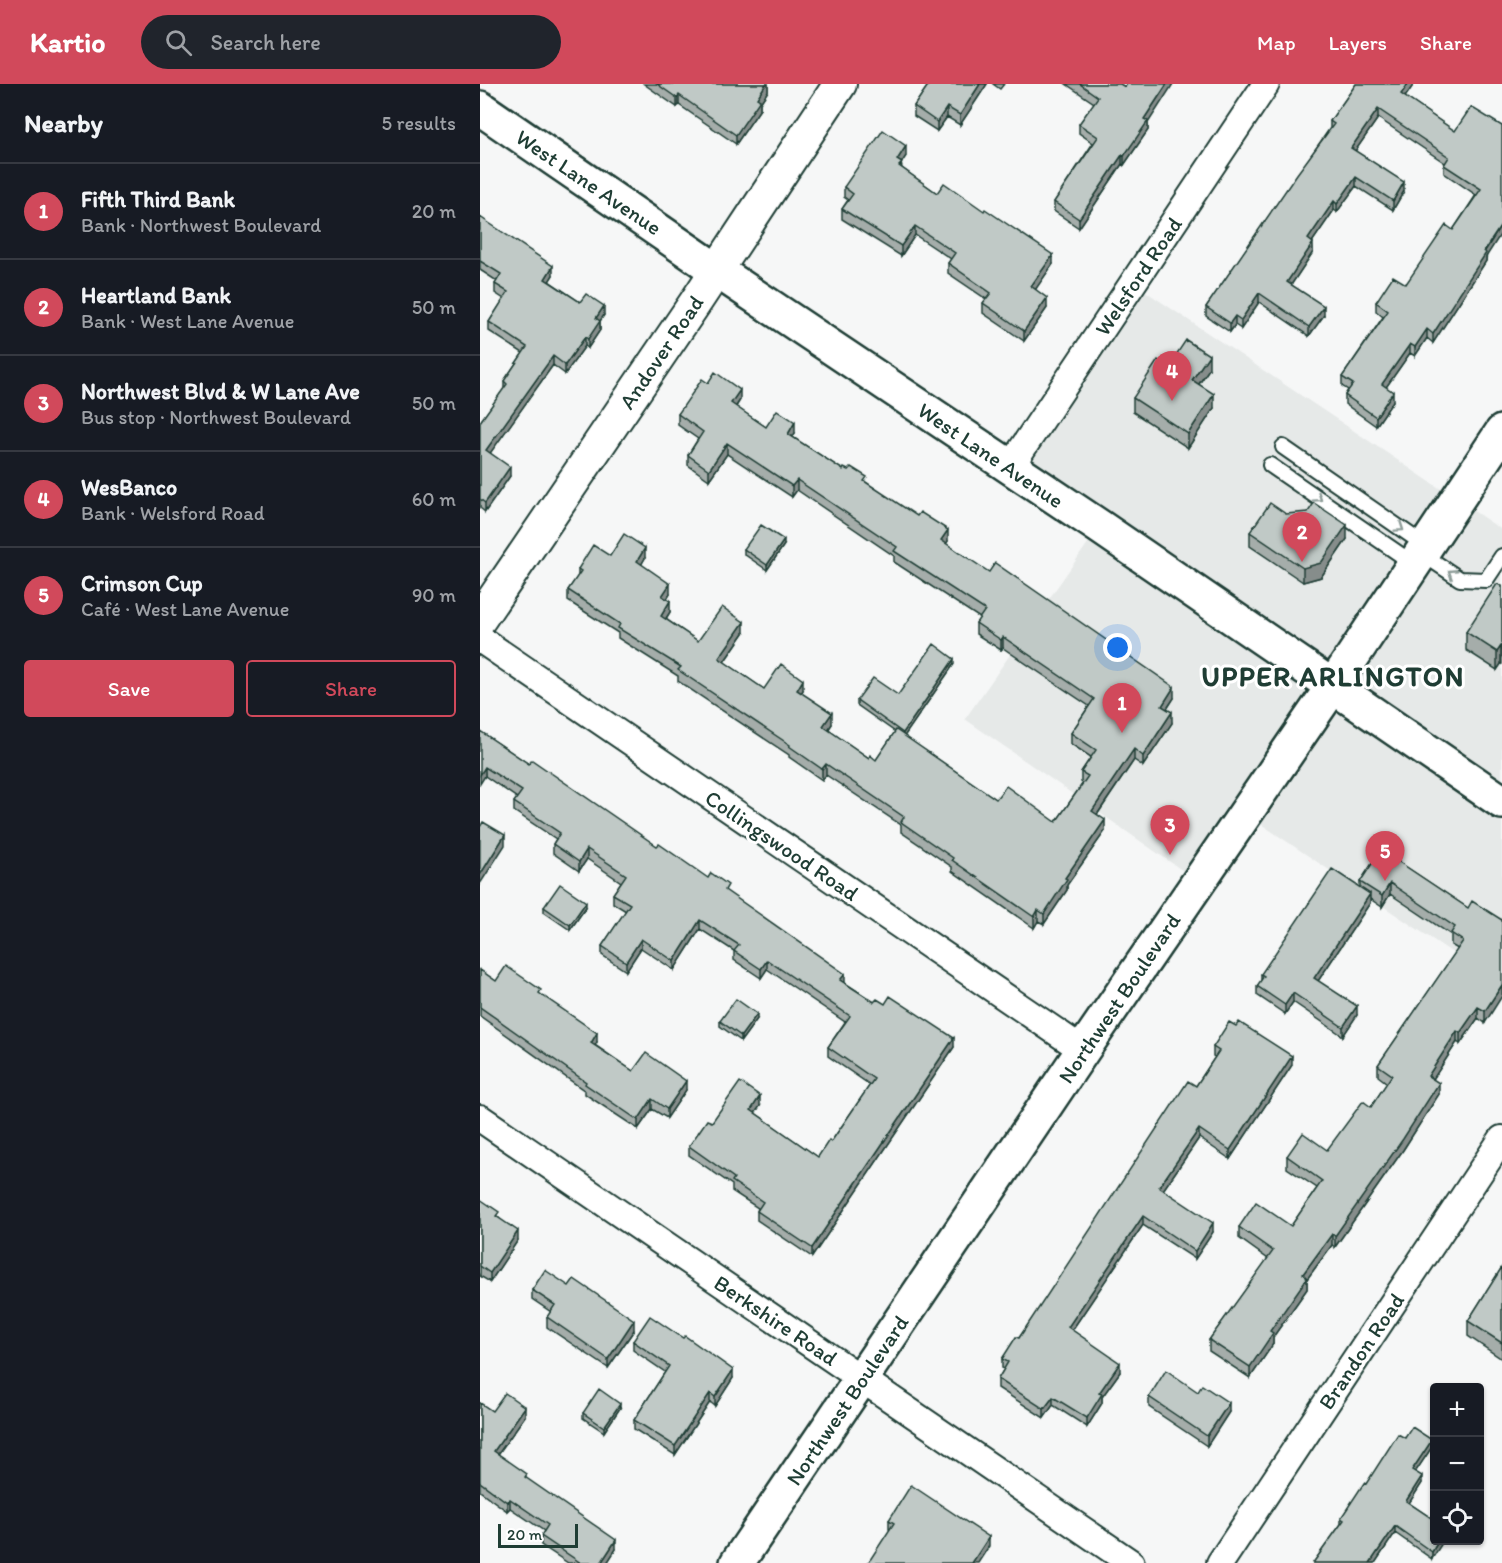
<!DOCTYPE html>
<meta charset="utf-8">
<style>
:root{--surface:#171b24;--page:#20242c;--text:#f1f3f6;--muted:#9ea1a6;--line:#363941;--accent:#d1495b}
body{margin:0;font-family:Itim,sans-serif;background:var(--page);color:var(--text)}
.controls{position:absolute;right:18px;bottom:18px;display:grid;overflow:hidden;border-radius:6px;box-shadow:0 2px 4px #0004}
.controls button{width:54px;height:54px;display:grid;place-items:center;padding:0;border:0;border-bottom:2px solid var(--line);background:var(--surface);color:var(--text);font:30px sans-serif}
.scale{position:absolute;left:18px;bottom:15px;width:80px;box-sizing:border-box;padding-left:6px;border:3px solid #1f3d34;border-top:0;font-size:16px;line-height:21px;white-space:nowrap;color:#1f3d34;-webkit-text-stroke:4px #fff;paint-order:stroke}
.you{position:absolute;left:638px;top:564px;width:21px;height:21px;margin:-15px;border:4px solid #fff;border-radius:50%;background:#1a73e8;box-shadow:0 0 0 9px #1a73e833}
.badge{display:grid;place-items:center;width:39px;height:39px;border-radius:50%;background:var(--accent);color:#fff;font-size:20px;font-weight:700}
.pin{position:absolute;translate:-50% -50px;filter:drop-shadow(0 2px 3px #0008)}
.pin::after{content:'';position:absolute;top:32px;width:21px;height:18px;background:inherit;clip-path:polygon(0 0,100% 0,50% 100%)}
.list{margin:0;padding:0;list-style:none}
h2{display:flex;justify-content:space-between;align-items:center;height:78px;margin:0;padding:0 24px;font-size:26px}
h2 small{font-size:20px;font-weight:400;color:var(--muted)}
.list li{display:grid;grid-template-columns:39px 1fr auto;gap:18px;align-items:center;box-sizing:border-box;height:96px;padding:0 24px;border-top:2px solid var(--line)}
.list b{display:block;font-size:22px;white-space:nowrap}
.list p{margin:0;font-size:20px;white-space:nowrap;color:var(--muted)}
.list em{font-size:20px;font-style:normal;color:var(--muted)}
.actions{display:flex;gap:12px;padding:18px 24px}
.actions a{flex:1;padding:14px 0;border:2px solid var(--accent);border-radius:6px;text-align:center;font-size:21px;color:var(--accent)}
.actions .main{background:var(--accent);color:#fff}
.icon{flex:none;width:33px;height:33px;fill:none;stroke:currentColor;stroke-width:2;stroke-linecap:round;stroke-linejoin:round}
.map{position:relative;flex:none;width:1022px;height:1479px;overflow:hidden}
header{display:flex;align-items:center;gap:36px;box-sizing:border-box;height:84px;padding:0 30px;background:var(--accent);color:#fff}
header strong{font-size:28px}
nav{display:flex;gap:33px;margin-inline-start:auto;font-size:21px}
.search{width:420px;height:54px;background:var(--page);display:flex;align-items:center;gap:15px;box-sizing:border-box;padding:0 21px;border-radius:33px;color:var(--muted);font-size:22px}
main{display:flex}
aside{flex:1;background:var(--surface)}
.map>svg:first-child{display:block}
.built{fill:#e6e9e8}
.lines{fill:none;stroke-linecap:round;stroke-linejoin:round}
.service-casing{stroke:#1f3d34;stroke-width:18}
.minor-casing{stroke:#1f3d34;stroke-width:30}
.tertiary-casing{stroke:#1f3d34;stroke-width:36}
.secondary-casing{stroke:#1f3d34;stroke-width:38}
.primary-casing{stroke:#1f3d34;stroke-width:38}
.service{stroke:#fff;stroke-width:14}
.minor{stroke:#fff;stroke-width:26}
.tertiary{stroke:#fff;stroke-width:32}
.secondary{stroke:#fff;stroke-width:33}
.primary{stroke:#fff;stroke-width:33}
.wall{fill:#a5adaa;stroke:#1f3d34;stroke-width:1.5}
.shaded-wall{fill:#868d8b;stroke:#1f3d34;stroke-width:1.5}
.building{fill:#c0c9c6;stroke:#1f3d34;stroke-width:1.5}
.oneway{stroke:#8f9e9a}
.labels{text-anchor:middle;stroke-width:6;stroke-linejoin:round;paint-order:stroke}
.street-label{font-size:22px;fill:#1f3d34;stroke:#fff}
.district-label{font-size:28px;font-weight:bold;letter-spacing:1.5px;fill:#1f3d34;stroke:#fff}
</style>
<header>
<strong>Kartio</strong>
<div class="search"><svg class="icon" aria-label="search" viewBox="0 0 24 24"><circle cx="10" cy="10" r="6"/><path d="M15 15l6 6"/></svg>Search here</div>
<nav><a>Map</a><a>Layers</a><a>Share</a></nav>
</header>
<main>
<aside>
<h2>Nearby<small>5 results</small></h2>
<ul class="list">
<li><span class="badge">1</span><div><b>Fifth Third Bank</b><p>Bank · Northwest Boulevard</p></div><em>20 m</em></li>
<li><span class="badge">2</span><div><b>Heartland Bank</b><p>Bank · West Lane Avenue</p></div><em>50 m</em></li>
<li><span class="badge">3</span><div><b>Northwest Blvd &amp; W Lane Ave</b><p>Bus stop · Northwest Boulevard</p></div><em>50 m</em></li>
<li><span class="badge">4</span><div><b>WesBanco</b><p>Bank · Welsford Road</p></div><em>60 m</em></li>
<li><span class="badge">5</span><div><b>Crimson Cup</b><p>Café · West Lane Avenue</p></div><em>90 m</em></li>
</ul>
<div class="actions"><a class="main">Save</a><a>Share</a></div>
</aside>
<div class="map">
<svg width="1022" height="1479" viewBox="0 0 1022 1479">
<rect width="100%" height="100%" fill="#f6f7f7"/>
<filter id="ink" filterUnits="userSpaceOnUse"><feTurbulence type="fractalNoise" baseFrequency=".0167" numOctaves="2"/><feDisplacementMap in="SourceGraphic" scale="12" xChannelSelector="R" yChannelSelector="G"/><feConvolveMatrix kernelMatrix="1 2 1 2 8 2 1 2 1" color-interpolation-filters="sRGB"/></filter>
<g filter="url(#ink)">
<path class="built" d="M653 199 1022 446V902L766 730 719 798 485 635 622 439 534 379Z"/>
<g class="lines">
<g class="service-casing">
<path id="service" d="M803 363 946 462
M790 381 934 480
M941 469 980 495 1006 496 1022 472"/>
</g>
<g class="minor-casing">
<path id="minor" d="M530 383 786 0
M0 555 603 966
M0 1034 651 1479
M740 1479 1022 1055"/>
</g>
<g class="tertiary-casing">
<path id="tertiary" d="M0 535 217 216 360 0"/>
</g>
<g class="secondary-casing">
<path id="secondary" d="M257 1479 603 966 853 602"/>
</g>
<g class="primary-casing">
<path id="primary" d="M0 24 236 186 620 443 1022 718
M853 602 1022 348"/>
</g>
<use href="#service" class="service"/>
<use href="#minor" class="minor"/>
<use href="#tertiary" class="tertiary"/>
<use href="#secondary" class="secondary"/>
<use href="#primary" class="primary"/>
</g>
<path class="wall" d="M164 0H288V7L280 19V25L256 60 199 21 197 23Z
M449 0H507L480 41 467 33 457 47 434 32V22Z
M513 0H524L520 5Z
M586 0H640L645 3 668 39V46L644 81 642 80 599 144 574 127V118L613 59 599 49V40L614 19Z
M876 0H934L925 13 975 47 1022 42 1006 177 953 259 947 254 935 272 930 269 906 303 913 317 896 342 865 320V311L868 306 862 302V293L903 233 896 227V218L926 200 973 146 996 111 964 89V81L965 79 898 34 875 67 924 107 913 126 876 102 857 128 854 126 832 158 833 168 811 201 844 231 829 252 779 218 761 245 755 241 750 248 726 232V223L850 44V37Z
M426 72 421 79 422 84 457 109 573 180 555 205 567 224 544 257 503 229V219L506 215 468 189V179L471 175 435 151 421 172 362 135V125L368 116 364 113V103Z
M0 133 73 191 69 197 100 218 124 231 120 237V246L108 264 105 262 85 290 73 281 10 369 30 392 5 428 0 424V338L24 305V297L43 269 9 247V238L24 215 15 209V200L17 197 0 186Z
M688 283 729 285 719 300 734 324 708 364 653 328V314Z
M228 299 260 316 256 323 286 343 315 349 312 353 363 386 387 399 468 457 466 460 694 614 687 625 692 639 663 682 654 676 617 731 625 747 587 801V806L564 840 558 837 554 844 472 787V783L421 748V741L346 691 342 696 309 673V671L198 597V592L138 554V549L88 517V506L98 492V485L130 472 165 474 161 481 190 510 187 515 190 528 186 535 218 557 264 549 244 578 284 605 323 606 321 609 352 640 348 646 389 674 396 676 415 648 377 621V616L418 611 474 580 424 652 516 715 576 738 603 699 601 698V688L611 673 591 660V649L609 622 523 564 521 566 496 550V539L500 534 414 478V472L317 406 312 413 247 370 229 396 208 381V371L218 355 198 341V330Z
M806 430 867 455 841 493 823 498 770 462V448Z
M304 461 287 486 264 470V465Z
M1022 502V580H1021L1017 586 986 566V548Z
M0 647 49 680 248 809 365 899 394 918 474 963 332 1173 277 1136V1127L278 1124 252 1107V1101L209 1071V1062L232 1038 280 1022 275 1029 338 1073 351 1058 390 1001 348 972V963L365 938 287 885 281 894 254 876V867L220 845 194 886 161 864 146 887 122 871V862L146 827 133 819V810L141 798 107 775 99 787 73 769V760L76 755 34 727V718L37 714 5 692Z
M901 766 988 824 1022 836 1005 939 998 934 980 960 977 958 953 995 959 1010 923 1066 855 1163 852 1161 827 1195V1205L793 1253V1260L770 1294 729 1267V1256L788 1175 759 1154V1143L811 1142 837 1104 807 1084V1072L847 1066 891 1023 907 999 898 992V981L978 865 971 861V851L910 810 902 823 890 815V819L838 897 877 931 863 952 813 918 805 930 777 911V902L781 897V890L880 804V798Z
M64 823H106L90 846 64 828Z
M0 886 16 897 61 911 117 958 115 961 153 987 206 1006 187 1034 172 1025 158 1045 105 1010V1007L0 932Z
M277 935 261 957 240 942V937Z
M733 963 812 981 750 1075 719 1054 683 1106 733 1148 715 1175 663 1141 592 1246 640 1288 622 1313V1319L607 1343 573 1321 564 1334 518 1304V1295L524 1285 522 1284V1275L539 1254 716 1002 735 973 733 972Z
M0 1115 19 1134 38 1156 10 1198 0 1192Z
M1022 1183V1275L988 1252V1237Z
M52 1206 154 1246 128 1284 67 1243V1233L71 1228 52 1215Z
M153 1257 253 1294 235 1322 230 1318 195 1371 154 1345V1336L185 1288 153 1266Z
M669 1313 749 1328 727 1362 669 1323Z
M0 1319 12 1327 45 1332 18 1370 47 1395 136 1465 127 1479H88L61 1461V1452L64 1447 30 1424 27 1427 0 1407Z
M140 1324 124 1348 103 1334V1329Z
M925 1354 952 1363 935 1388 942 1399 929 1419 954 1436 952 1475 915 1449 895 1479H833L861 1440V1434L886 1400Z
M409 1436 509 1462 410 1445H409Z"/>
<path class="shaded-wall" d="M286 0H288V7L280 19V25L256 60V51L277 14Z
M500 0H507L480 41V31Z
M687 0H693L668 39V46L644 81V72L664 35Z
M928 0H934L921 19V10Z
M199 11V21L197 23V14Z
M467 23V33L457 47V38Z
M898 25V34L871 73V64Z
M426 62V72L417 86V76Z
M642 71V80L599 144V135Z
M876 93V102L857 128V120Z
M924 98V107L913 126V117Z
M854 117V126L828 164V155Z
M1022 140V148L1006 173V177L953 259V250Z
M435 142V151L421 172V162Z
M833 159V168L807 207V198Z
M573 171V180L551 212V202Z
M73 182V191L65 204V195Z
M779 209V218L761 245V236Z
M567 214V224L544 257V247Z
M124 222V231L120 237V246L108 264V255L116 234Z
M844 222V231L829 252V243Z
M755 232V241L750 248V239Z
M947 245V254L935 272V263Z
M105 253V262L85 290V281Z
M930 260V269L902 309V300Z
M729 271V285L712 310V296Z
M73 272V281L6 375V366Z
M260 306V316L251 330V319Z
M913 308V317L896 342V333Z
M734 310V324L708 364V350Z
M315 338V349L308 360V350Z
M247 359V370L229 396V386Z
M30 383V392L5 428V419Z
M317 396V406L312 413V402Z
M867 441V455L841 493 823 498V484Z
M468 446V457L461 467V456Z
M304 456V461L287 486V481Z
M165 464V474L157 488V477Z
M190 500V510L182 523V512Z
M190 517V528L181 542V532Z
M264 538V549L239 585V574Z
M523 553V564L521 566V556Z
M1021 562V580L1017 586V568Z
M474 575V580L423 654V649Z
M323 596V606L317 616V606Z
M694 603V614L682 632V622Z
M692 628V639L663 682V672Z
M352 629V640L343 653V642Z
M654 665V676L612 738V727Z
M346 680V691L342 696V685Z
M5 683V692L0 700V691Z
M625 736V747L587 801V806L564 840V830L585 794Z
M25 751V761L0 800V791Z
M107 765V775L99 787V778Z
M910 799V810L902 823V812Z
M890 810V819L834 903V894Z
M106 818V823L90 846V841Z
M558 826V837L554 844V833Z
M220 836V845L194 886V877Z
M161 855V864L146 887V878Z
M287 876V885L281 894V885Z
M365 890V899L360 896Z
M1022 901V912L1005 939V927Z
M813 909V918L805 930V921Z
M877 922V931L863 952V943Z
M998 923V934L980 960V949Z
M277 930V935L261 957V952Z
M977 947V958L948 1003V992Z
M117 949V958L111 968V959Z
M474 954V963L332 1173V1164Z
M812 972V981L750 1075V1066Z
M206 997V1006L187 1034V1025Z
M959 999V1010L923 1066 855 1163V1152Z
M280 1012V1022L271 1035V1026Z
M172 1015V1025L158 1045V1036Z
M719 1045V1054L679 1112V1103Z
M663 1132V1141L588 1252V1243Z
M733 1139V1148L715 1175V1167Z
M38 1147V1156L10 1198V1189Z
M852 1150V1161L827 1195V1205L793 1253V1260L770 1294V1283L790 1247 823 1190Z
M154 1236V1246L128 1284V1275Z
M640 1279V1288L622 1313V1319L607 1343V1334L619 1309Z
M253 1286V1294L235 1322V1313Z
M230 1309V1318L195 1371V1362Z
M573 1313V1321L564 1334V1325Z
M749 1319V1328L727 1362V1352Z
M140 1320V1324L124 1348V1343Z
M45 1323V1332L14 1376V1367Z
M952 1356V1363L932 1393V1386Z
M942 1392V1399L926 1424V1417Z
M30 1415V1424L27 1427V1418Z
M915 1442V1449L895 1479H890Z
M509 1453V1462L498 1479H492Z
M136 1456V1465L127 1479H121Z
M959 1456H964L952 1475V1468Z"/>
<path class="building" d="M177 0H286L277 14 280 16 256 51 199 11 197 14Z
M449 0H500L480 31 467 23 457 38 434 22Z
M600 0H640L645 3 647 0H687L664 35 668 37 644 72 642 71 599 135 574 118 618 53 599 40 618 13Z
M876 0H928L921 10 975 47 991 23 1022 42V140L1004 167 1006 169 953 250 947 245 935 263 930 260 902 300 913 308 896 333 865 311 873 300 862 293 908 227 896 218 913 192 926 200 966 141 973 146 1001 105 964 81 969 73 898 25 871 64 924 98 913 117 876 93 857 120 854 117 828 155 833 159 807 198 844 222 829 243 779 209 761 236 755 232 750 239 726 223 817 90 854 40 850 37Z
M403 46 426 62 417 76 422 79 419 82 457 109 464 99 504 127 505 125 573 171 551 202 567 214 544 247 503 219 511 209 468 179 475 169 435 142 421 162 362 125 373 110 364 103Z
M0 133 73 182 65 195 100 218 106 210 124 222 116 234 120 237 108 255 105 253 85 281 73 272 6 366 30 383 5 419 0 415V338L27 300 24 297 47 263 9 238 28 208 15 200 21 190 0 177Z
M706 256 729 271 712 296 734 310 708 350 653 314 678 276 688 283Z
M235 288 260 306 251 319 286 343 297 326 315 338 308 350 363 386 364 384 368 386 371 383 387 393 384 397 437 432 440 428 468 446 461 456 509 488 515 479 694 603 682 622 692 628 663 672 654 665 612 727 625 736 585 794 587 795 564 830 558 826 554 833 472 776 473 774 421 738 424 733 346 680 342 685 309 662 310 661 198 586 201 583 138 544 140 540 88 506 101 487 98 485 113 461 130 472 144 450 165 464 157 477 190 500 182 512 190 517 181 532 218 557 242 523 264 538 239 574 284 605 301 580 323 596 317 606 352 629 343 642 389 674 390 671 396 676 416 646 516 715 526 702 576 738 608 692 601 688 616 666 591 649 614 615 523 553 521 556 496 539 505 526 414 467 417 463 317 396 312 402 247 359 229 386 208 371 223 348 198 330 222 295 228 299Z
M790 419 806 430 828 428 834 419 867 441 841 479 823 484 770 448Z
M281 441 304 456 287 481 264 465Z
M1017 500 1022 502V562H1021L1017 568 986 548Z
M454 560 474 575 423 649 377 616 393 594 418 611Z
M0 647 49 680 52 676 177 762 179 760 228 794 231 789 248 801 245 806 365 890 360 896 394 918 397 915 405 920 410 912 474 954 332 1164 277 1127 283 1118 252 1097 254 1094 209 1062 227 1036 232 1038 260 998 280 1012 271 1026 338 1073 349 1056 351 1058 394 995 348 963 370 932 287 876 281 885 254 867 259 861 220 836 194 877 161 855 146 878 122 862 150 820 133 810 146 791 107 765 99 778 73 760 80 749 34 718 42 707 5 683 0 691Z
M3 738 25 751 0 791V743Z
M901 766 988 824 992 817 1022 836V901L1005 927 998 923 980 949 977 947 948 992 959 999 923 1055 855 1152 852 1150 823 1190 827 1194 790 1247 793 1249 770 1283 729 1256 793 1167 759 1143 776 1118 811 1142 842 1097 807 1072 823 1049 847 1066 883 1017 891 1023 912 991 898 981 983 857 971 849 975 843 910 799 902 812 880 798Z
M852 785 890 810 834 894 877 922 863 943 813 909 805 921 777 902 784 892 781 890Z
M80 800 106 818 90 841 64 823Z
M26 882 61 906 59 909 117 949 111 959 153 987 166 969 206 997 187 1025 172 1015 158 1036 105 1000 106 998 0 923V886L16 897Z
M256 915 277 930 261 952 240 937Z
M749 938 756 942 759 938 812 972 750 1066 719 1045 679 1103 733 1139 715 1167 663 1132 588 1243 640 1279 619 1309 622 1310 607 1334 573 1313 564 1325 518 1295 528 1278 522 1275 536 1253 539 1254 708 997 716 1002 739 967 733 963Z
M0 1115 19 1128 16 1132 38 1147 10 1189 0 1182Z
M1022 1183V1259L988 1237Z
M65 1186 89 1202 94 1195 154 1236 128 1275 67 1233 75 1221 52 1206Z
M170 1232 203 1254 205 1252 253 1286 235 1313 230 1309 195 1362 154 1336 189 1282 153 1257Z
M686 1286 718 1308 722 1301 749 1319 727 1352 669 1313Z
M119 1305 140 1320 124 1343 103 1329Z
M25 1309 45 1323 14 1367 47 1390 45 1393 136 1456 121 1479H101L61 1452 68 1441 30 1415 27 1418 0 1398V1319L12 1327Z
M932 1343 952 1356 932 1386 942 1392 926 1417 954 1436V1456H959L952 1468 915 1442 890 1479H833L864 1436 861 1434 884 1399 886 1400 918 1350 925 1354Z
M431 1401 509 1453 492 1479H388L414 1439 409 1436Z"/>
<defs><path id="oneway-chevron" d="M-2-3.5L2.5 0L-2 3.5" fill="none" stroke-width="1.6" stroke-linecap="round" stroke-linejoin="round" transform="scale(1.5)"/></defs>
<g class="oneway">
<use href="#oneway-chevron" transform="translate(838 414) rotate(35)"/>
<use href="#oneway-chevron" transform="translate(920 444) rotate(34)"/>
<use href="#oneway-chevron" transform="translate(972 489) rotate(-147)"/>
</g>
</g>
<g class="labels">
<g class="street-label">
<text transform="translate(109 98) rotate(34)" y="8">West Lane Avenue</text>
<text transform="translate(658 192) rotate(-56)" y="8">Welsford Road</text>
<text transform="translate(181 268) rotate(-56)" y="8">Andover Road</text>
<text transform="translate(511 371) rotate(34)" y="8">West Lane Avenue</text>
<text transform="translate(302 761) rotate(34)" y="8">Collingswood Road</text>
<text transform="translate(639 914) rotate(-56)" y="8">Northwest Boulevard</text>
<text transform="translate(296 1236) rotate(34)" y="8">Berkshire Road</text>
<text transform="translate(881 1267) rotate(-56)" y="8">Brandon Road</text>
<text transform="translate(367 1316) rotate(-56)" y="8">Northwest Boulevard</text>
</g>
<g class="district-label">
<text x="853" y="602">UPPER ARLINGTON</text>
</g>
</g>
</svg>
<div class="controls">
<button>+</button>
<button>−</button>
<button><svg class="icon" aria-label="locate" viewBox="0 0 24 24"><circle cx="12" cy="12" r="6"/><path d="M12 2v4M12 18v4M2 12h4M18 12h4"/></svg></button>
</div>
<div class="scale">20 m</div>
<div class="you"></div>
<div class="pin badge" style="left:642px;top:649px">1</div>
<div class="pin badge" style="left:822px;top:478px">2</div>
<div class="pin badge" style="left:690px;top:771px">3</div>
<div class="pin badge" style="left:692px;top:317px">4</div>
<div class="pin badge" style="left:905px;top:797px">5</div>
</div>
</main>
